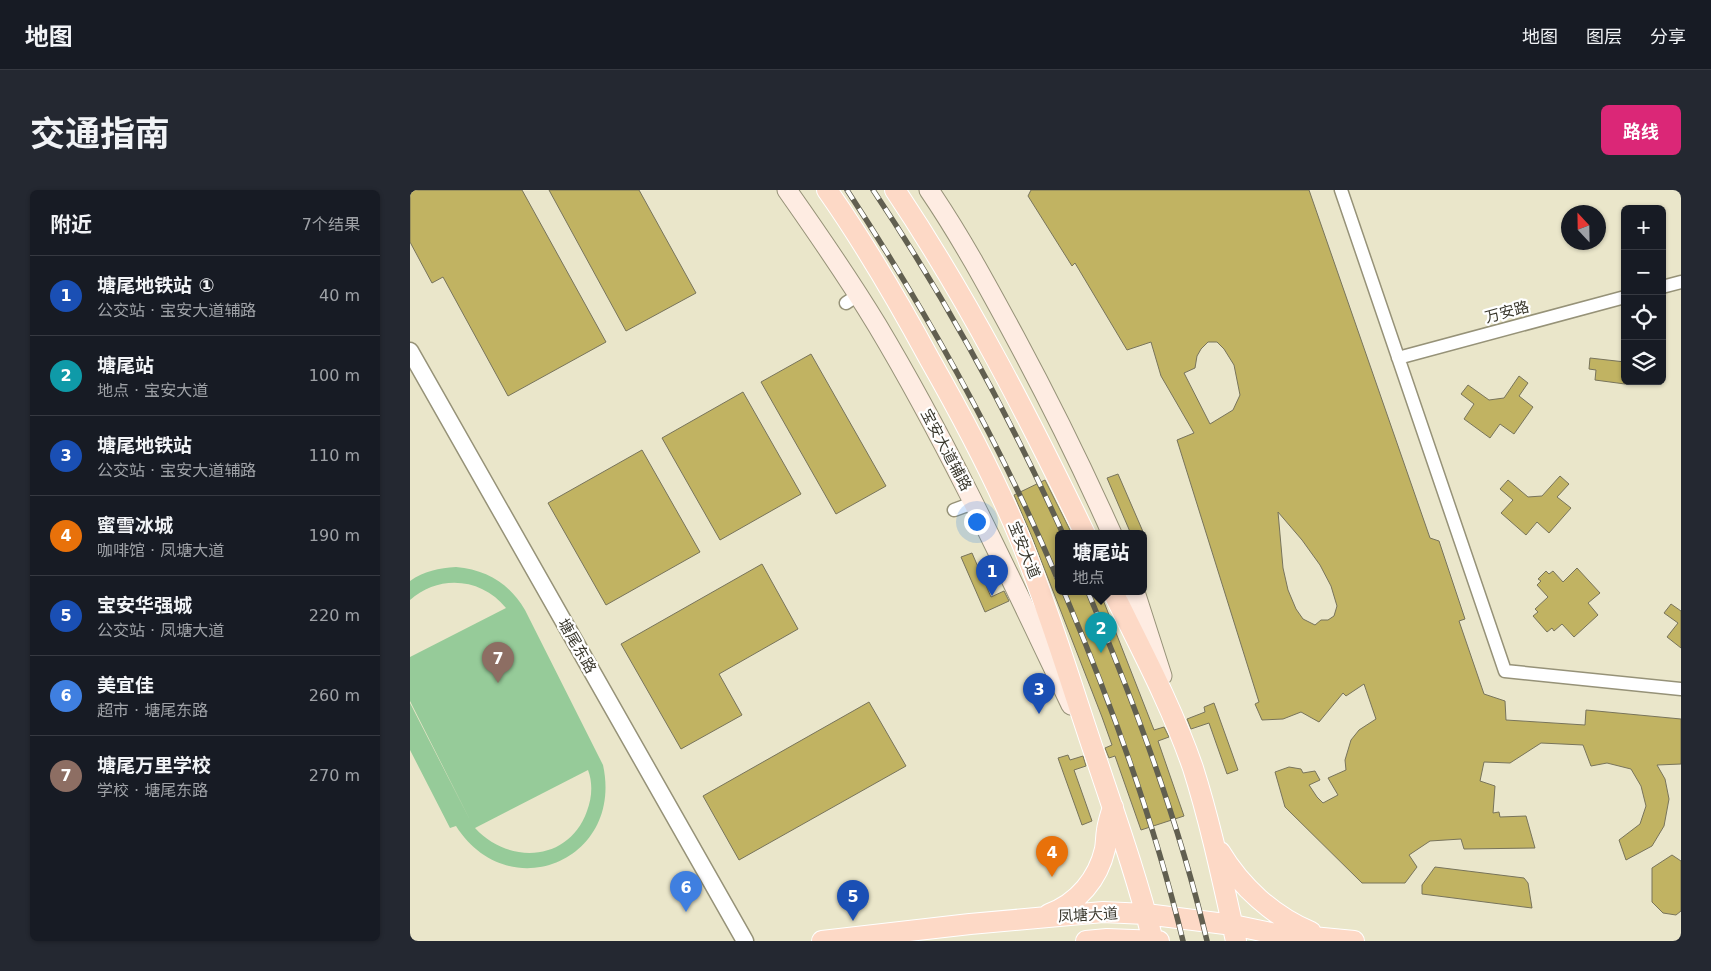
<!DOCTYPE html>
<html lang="zh">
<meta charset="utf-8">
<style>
:root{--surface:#171b24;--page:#242831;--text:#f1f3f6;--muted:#9ea1a6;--line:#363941;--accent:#db2777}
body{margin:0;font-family:"DejaVu Sans","Noto Sans SC",sans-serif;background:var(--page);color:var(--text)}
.controls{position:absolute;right:15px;top:15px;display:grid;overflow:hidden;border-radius:8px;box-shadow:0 1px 4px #0004}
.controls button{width:45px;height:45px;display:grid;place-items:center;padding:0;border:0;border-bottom:1px solid var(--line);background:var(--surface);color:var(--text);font:25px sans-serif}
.compass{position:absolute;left:1151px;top:15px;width:45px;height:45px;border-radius:50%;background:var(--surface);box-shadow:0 1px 4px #0004;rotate:338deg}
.you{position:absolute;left:566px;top:331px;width:18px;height:18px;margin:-12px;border:4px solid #fff;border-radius:50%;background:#1a73e8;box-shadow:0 0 0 8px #1a73e833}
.badge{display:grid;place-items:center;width:32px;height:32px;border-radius:50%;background:var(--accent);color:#fff;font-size:16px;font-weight:700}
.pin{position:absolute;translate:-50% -41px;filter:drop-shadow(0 1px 2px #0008)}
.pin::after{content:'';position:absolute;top:26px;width:18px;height:15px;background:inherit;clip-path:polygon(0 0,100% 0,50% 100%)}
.popup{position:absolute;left:645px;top:340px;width:92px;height:65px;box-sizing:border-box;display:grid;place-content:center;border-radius:8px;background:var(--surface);filter:drop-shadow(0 1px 4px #0005);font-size:16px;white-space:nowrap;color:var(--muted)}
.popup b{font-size:19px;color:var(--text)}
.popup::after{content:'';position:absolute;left:50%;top:100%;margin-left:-10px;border:10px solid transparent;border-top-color:var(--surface)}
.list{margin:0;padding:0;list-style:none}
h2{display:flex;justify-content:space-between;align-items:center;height:65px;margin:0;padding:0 20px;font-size:21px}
h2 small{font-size:16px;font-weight:400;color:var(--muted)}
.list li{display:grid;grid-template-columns:32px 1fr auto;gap:15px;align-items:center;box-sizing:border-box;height:80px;padding:0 20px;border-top:1px solid var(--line)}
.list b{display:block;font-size:19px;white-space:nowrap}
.list p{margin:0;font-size:16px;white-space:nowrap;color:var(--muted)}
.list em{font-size:16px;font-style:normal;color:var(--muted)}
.icon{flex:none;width:28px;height:28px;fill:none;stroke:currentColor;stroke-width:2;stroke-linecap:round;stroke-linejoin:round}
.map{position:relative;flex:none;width:1271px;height:751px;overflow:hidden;border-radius:8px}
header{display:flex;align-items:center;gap:30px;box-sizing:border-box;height:70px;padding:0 25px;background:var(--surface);border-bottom:1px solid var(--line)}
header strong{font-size:24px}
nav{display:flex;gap:28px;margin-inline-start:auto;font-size:18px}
.intro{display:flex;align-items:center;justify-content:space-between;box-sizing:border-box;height:120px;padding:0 30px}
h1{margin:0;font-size:35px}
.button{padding:12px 22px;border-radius:8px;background:var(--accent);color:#fff;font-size:18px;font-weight:700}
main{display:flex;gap:30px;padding:0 30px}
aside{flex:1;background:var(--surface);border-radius:8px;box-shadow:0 1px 4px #0004}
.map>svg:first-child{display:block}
.green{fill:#96cb99;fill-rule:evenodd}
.building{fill:#c1b362;stroke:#78745b;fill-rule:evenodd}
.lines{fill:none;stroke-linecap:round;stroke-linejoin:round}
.minor-casing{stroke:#969278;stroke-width:15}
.tertiary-casing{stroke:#969278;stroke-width:19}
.secondary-casing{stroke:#969278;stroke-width:21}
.primary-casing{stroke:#fff;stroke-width:22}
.minor{stroke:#fff;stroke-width:12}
.tertiary{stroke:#fff;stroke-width:16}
.secondary{stroke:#feece2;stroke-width:19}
.primary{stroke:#fdd9c6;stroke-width:20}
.rail-casing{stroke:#615f50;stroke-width:5.5}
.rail{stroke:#fff;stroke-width:4;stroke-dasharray:11;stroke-linecap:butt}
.labels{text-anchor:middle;stroke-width:4.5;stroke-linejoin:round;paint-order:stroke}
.street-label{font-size:15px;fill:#3a382d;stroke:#fff}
</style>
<header>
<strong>地图</strong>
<nav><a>地图</a><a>图层</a><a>分享</a></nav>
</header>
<div class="intro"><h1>交通指南</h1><a class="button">路线</a></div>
<main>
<aside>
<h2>附近<small>7个结果</small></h2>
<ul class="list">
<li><span class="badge" style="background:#1a4fb4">1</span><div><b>塘尾地铁站 ①</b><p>公交站 · 宝安大道辅路</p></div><em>40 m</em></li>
<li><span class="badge" style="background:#0f9aa8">2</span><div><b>塘尾站</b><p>地点 · 宝安大道</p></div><em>100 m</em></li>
<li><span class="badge" style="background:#1a4fb4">3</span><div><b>塘尾地铁站</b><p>公交站 · 宝安大道辅路</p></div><em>110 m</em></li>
<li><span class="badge" style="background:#e8710a">4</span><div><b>蜜雪冰城</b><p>咖啡馆 · 凤塘大道</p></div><em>190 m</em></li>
<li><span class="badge" style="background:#1a4fb4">5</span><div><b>宝安华强城</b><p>公交站 · 凤塘大道</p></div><em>220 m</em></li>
<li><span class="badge" style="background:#3f7fe0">6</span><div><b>美宜佳</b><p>超市 · 塘尾东路</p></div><em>260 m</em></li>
<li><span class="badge" style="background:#8d6e63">7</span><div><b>塘尾万里学校</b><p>学校 · 塘尾东路</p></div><em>270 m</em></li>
</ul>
</aside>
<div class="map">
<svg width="1271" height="751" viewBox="0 0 1271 751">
<rect width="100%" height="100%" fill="#eae6ca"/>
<path class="green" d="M46 377C77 380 99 393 115 420L193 575C214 671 98 718 46 636L40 638 0 560V513L60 630 0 511V467L96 418C72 388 29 384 0 410V391C14 381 29 378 46 377ZM178 580C183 593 182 608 177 621 159 672 99 675 65 638Z"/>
<path class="building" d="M0 0H112L196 152 98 206 33 87 22 93 0 52Z
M139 0H229L286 103 216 141Z
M621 0H899L1020 348 1029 351 1055 429 1049 431 1074 504 1095 511 1096 530 1175 535 1176 520 1271 529V574L1247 575 1255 589 1259 609 1254 636 1242 656 1216 670 1209 650 1230 634 1236 616 1231 596 1221 579 1197 573 1181 576 1173 555 1131 553 1100 573 1074 572 1070 591 1085 596 1083 623 1089 622 1090 627 1116 626 1125 658 1054 659 1051 649 1020 651 999 665 1007 677 995 693H952L875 617 865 582 879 577 891 579 893 583 905 581 910 590 899 595 907 607 913 613 928 605 918 588 936 580 935 570 941 550 949 540 966 529 954 494 936 506 933 503 909 532 891 522 873 529 852 530 845 514 849 512 767 250 784 243 751 186 741 152 717 160 665 73 662 76 618 6ZM798 152H807L814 159 824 175 830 205 823 220 800 234 774 183 785 178 787 166 791 159ZM868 322 892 350 910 375 921 396 927 416 924 426 918 430H911L905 435 893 429 886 419 878 400 873 378Z
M401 164 476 296 426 324 351 192Z
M1180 168 1215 172V194L1185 190 1186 180 1179 179Z
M1109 186 1118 193 1109 206 1123 217 1104 244 1090 234 1080 248 1054 229 1064 214 1051 204 1058 195 1079 210 1094 208Z
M333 202 391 304 310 350 252 248Z
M232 260 290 362 196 415 138 313Z
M708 284 734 344H721L697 288Z
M1150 286 1159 294 1147 307 1161 318 1139 343 1127 332 1116 345 1091 323 1103 310 1090 299 1098 290 1118 307 1132 306Z
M635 290 662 344H648V402H690L744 540 754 537 759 547 748 551 774 626 731 640 705 566 699 568 695 558 702 555 692 527 622 347 604 305Z
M562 363 581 407 594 401 599 411 575 422 551 367Z
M352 374 388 439 309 484 332 525 271 559 211 454Z
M1167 378 1190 403 1178 413 1188 425 1164 447 1152 434 1144 441 1142 438 1137 442 1123 426 1128 422 1125 419 1138 407 1127 395 1131 391 1128 389 1136 381 1139 384 1143 381 1153 392Z
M1261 414 1271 421V458L1257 447 1268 433 1254 423Z
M459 512 496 576 329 670 293 606Z
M804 513 828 580 817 584 799 533 781 539 777 529 795 522 794 517Z
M658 565 660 570 673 566 676 576 664 580 682 631 672 635 648 568Z
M1262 665 1271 671V721L1266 725 1253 723 1242 712V678Z
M1025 677 1114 688 1118 693 1122 718 1012 704V695Z"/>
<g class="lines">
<g class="minor-casing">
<path id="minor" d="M931 0 1095 481 1271 499
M1252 97 1271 92
M436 113 448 105
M988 168 1215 107
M544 320 563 313"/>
</g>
<g class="tertiary-casing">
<path id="tertiary" d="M0 161 335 751"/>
</g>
<g class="secondary-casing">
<path id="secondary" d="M377 0C408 44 439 89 467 135 540 257 600 387 661 515
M519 0C551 47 578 97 605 147 640 212 672 277 702 344
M725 402 752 486"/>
</g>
<g class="primary-casing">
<path id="primary" d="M417 0C455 54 488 111 520 170 553 228 585 288 611 351 639 420 660 491 684 562 705 625 727 687 743 751
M485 0C558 109 618 226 675 344
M703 402C731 459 762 517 783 578 801 635 813 693 826 751
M810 662C831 697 863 726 901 742
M639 724C668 713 688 689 695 659 696 653 696 646 697 640 698 632 701 624 703 617
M412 751 560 734 693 722 736 724 823 735 861 743 944 751
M676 751 697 749 749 751"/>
</g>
<use href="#minor" class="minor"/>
<use href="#tertiary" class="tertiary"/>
<use href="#secondary" class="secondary"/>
<use href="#primary" class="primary"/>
<g class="rail-casing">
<path id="rail" d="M437 0C518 124 590 253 648 390
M463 0C536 109 599 225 653 344
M654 402C702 515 744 631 773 751
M678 402C725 515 769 632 797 751"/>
</g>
<use href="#rail" class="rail"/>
</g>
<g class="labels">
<g class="street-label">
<text transform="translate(1097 122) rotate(-15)" y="5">万安路</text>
<text transform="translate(536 260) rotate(62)" y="5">宝安大道辅路</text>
<text transform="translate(614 360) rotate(68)" y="5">宝安大道</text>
<text transform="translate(167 456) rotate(60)" y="5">塘尾东路</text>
<text transform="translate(678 725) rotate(-3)" y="5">凤塘大道</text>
</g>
</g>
</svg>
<div class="controls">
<button>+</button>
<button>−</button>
<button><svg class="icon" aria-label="locate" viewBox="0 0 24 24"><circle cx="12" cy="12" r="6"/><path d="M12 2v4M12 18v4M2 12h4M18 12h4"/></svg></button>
<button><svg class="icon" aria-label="layers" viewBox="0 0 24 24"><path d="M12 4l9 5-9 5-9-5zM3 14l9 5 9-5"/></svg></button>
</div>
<svg class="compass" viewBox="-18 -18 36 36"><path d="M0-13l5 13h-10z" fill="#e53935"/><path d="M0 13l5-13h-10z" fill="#9ea1a6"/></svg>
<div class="you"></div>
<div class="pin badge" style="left:582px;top:406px;background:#1a4fb4">1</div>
<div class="pin badge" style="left:691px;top:463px;background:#0f9aa8">2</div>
<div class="popup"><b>塘尾站</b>地点</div>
<div class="pin badge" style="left:629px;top:524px;background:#1a4fb4">3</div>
<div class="pin badge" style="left:642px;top:687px;background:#e8710a">4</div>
<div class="pin badge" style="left:443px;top:731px;background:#1a4fb4">5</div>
<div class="pin badge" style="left:276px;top:722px;background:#3f7fe0">6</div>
<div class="pin badge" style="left:88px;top:493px;background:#8d6e63">7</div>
</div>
</main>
